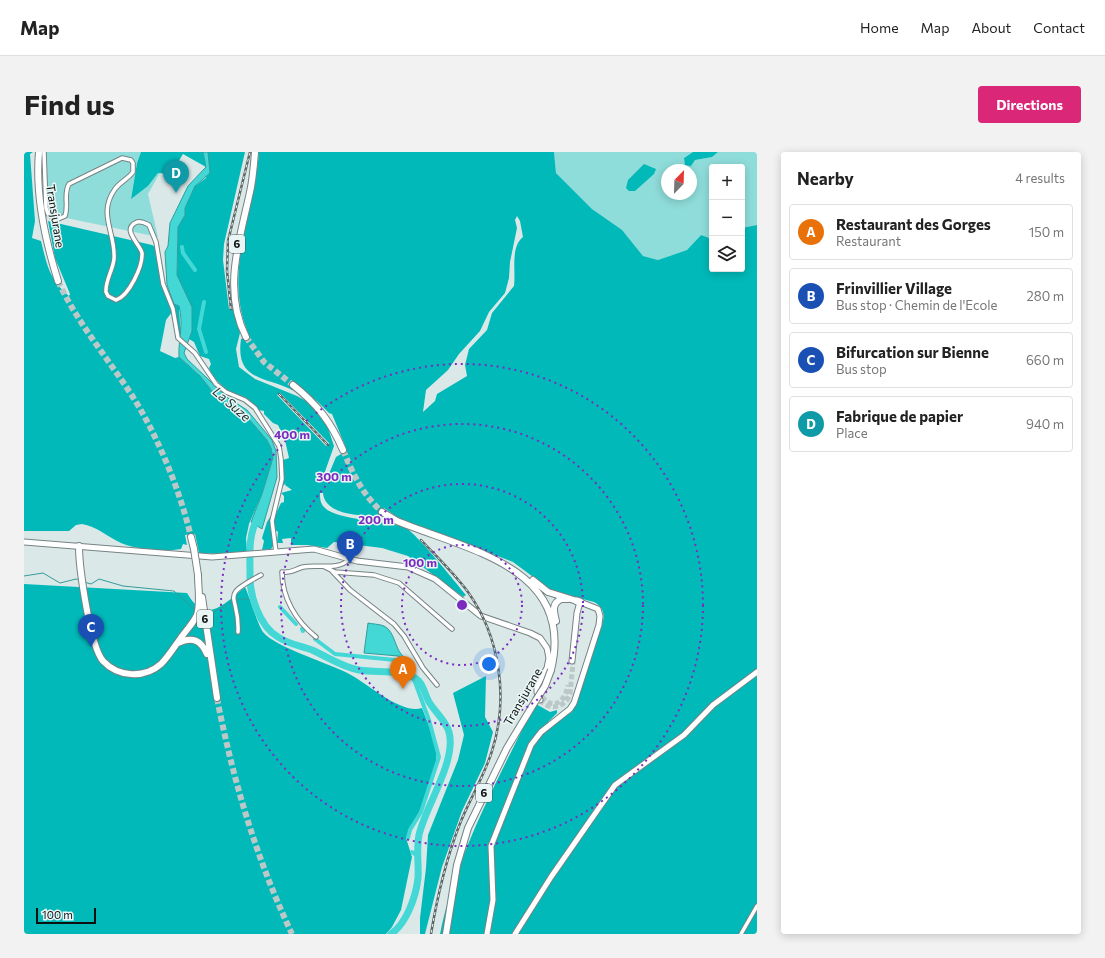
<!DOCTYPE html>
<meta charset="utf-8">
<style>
:root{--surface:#fff;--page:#f2f2f2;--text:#222;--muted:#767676;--line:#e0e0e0;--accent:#db2777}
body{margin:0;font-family:Commissioner,sans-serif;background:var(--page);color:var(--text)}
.controls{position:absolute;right:12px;top:12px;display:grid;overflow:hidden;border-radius:4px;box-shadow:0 2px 10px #0003}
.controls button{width:36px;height:36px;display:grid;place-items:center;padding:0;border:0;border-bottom:1px solid var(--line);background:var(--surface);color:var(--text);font:20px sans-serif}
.compass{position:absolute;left:637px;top:12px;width:36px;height:36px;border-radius:50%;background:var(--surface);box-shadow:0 2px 10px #0003;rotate:23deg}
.scale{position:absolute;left:12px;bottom:10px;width:60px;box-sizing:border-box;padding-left:4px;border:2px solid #0c1110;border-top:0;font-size:11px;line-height:14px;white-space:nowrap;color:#0c1110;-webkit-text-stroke:3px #e9f6f5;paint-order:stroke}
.you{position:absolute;left:465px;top:512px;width:14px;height:14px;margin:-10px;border:3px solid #fff;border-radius:50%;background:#1a73e8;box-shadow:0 0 0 6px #1a73e833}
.badge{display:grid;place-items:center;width:26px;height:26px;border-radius:50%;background:var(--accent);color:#fff;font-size:13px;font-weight:700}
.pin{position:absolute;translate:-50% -33px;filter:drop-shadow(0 1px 2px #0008)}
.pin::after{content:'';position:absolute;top:21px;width:14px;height:12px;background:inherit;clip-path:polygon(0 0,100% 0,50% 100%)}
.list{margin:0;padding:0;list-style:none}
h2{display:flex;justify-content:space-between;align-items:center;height:52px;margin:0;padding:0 16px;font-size:17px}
h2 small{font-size:13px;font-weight:400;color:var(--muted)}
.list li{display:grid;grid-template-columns:26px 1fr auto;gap:12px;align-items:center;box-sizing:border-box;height:56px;margin:0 8px 8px;padding:0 8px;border:1px solid var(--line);border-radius:4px}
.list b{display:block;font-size:15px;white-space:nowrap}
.list p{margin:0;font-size:13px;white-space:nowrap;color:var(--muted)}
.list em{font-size:13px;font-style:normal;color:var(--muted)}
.icon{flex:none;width:22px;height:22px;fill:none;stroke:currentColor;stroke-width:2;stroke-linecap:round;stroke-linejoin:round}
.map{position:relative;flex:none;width:733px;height:782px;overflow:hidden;border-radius:4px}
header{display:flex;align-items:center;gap:24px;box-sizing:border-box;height:56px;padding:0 20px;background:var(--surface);border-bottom:1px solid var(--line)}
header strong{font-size:19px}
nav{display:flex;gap:22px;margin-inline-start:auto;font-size:14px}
.intro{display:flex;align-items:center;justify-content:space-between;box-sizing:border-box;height:96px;padding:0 24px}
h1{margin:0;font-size:28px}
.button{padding:10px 18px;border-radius:4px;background:var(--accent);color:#fff;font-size:14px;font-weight:700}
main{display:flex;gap:24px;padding:0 24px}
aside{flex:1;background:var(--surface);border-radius:4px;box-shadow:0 2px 10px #0003}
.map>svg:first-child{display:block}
.green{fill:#8fdddb;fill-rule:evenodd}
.forest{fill:#00b9b8;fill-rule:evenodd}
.water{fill:#43d8d6;stroke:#329c9b}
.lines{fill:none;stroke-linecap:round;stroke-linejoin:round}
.stream{stroke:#329c9b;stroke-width:1}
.canal{stroke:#43d8d6;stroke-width:4}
.river{stroke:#43d8d6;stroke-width:7}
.secondary-tunnel{stroke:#bcc8c8;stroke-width:5;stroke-dasharray:5 2.5;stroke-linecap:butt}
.primary-tunnel{stroke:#bcc8c8;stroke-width:6;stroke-dasharray:6 3;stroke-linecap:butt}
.street-casing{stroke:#778383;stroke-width:5.5}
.secondary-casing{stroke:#778383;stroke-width:7}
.primary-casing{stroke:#778383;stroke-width:8}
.highway-casing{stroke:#778383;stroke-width:9}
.street{stroke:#fff;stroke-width:3.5}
.secondary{stroke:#fff;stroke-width:5}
.primary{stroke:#fff;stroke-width:6}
.highway{stroke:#fff;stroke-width:7}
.rail-casing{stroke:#5d6565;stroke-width:2.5}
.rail{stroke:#e9f6f5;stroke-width:1;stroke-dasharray:3;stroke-linecap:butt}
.primary-bridge-casing{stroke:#778383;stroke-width:8;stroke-linecap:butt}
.primary-bridge{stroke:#fff;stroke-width:6}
.ring{fill:none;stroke:#7b2cbf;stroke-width:2;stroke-dasharray:2 4}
.labels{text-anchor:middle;stroke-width:3;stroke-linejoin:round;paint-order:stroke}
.shield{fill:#e9f6f5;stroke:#4e5655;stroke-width:1}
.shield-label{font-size:11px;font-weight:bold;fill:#0c1110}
.street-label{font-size:12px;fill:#0c1110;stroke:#e9f6f5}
.water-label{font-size:13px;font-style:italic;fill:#193131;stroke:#e9f6f5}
.centre{fill:#7b2cbf;stroke:#e9f6f5;stroke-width:2}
.ring-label{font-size:12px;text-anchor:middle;font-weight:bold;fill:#7b2cbf;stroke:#e9f6f5;stroke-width:3;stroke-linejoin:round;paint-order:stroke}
</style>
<header>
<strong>Map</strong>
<nav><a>Home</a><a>Map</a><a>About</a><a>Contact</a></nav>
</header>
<div class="intro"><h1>Find us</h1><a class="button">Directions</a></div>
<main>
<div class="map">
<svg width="733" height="782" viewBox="0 0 733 782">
<rect width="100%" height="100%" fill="#dbe8e8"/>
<path class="green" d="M19 0H117L113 11 107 46 124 34 134 21H136L124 42 134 85 23 62Z
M530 0H669L660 6 670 8 687 5 694 0H733V73L718 76V15H688V87L677 83 663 98 634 108 619 104 598 79 568 57 532 21ZM643 18H667V42H643Z"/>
<path class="forest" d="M0 0H9L6 2 11 69 8 86 17 89C23 113 25 127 45 144L46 142 31 106 24 69 128 93 134 97 139 126 150 152 155 154 157 188 154 182 152 160H148L142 168 136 199 151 206 155 205 176 224 188 239 224 266 243 288 247 296 249 306 238 342 225 372 222 386 223 400 195 402 175 401 171 382 161 383 163 393 159 392 157 397C140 400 114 398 97 391 84 385 72 374 58 372L52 373 45 379H0Z
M117 0H179L182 15 159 2 147 22 134 21 124 34 107 47 113 11Z
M184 0H221L200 92 199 108 205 157 210 156 216 181 212 197 215 215 231 227 273 244 284 250 303 273 310 294 298 328 302 329 312 305 317 302 316 299 322 296 308 262 305 261 295 251 271 230 267 235 270 239C242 224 211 230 217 187L225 183C198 122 230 62 235 0H530L532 21 568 57 598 78 619 104 634 108 663 98 677 83 688 87V117H718V76L733 73V782H416C432 704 471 633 506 562L512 552 526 560 533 558V561L524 570 529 572 548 560 579 469C581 461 578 454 570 450L528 439 489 410 378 368 360 356 354 364C336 364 301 363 299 341H296C296 346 296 351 300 355 311 368 362 369 380 375 391 379 432 431 442 443L439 445 384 404 358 396 310 390 303 396 283 393H267V386L258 387 259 391H253L254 380 249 376C249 367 253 359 257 351L260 350V344L257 341 268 338 261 333 262 331 259 334 260 328 259 308 265 306 261 288 254 273 249 271 240 262V259L234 258 222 246 204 239 189 225 185 216 187 212 185 207 176 204 170 190 165 187 168 179 153 123 154 75 161 63V56L171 34 182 26ZM493 64 496 69 499 85C486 95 492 120 490 134L468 161 463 178 445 197 441 213 443 224 413 242 411 249 399 260 402 238 424 218 435 202 456 179 465 160 481 141 485 126 486 110 493 76 491 68ZM256 241 305 291V292L302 294 253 243Z
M669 0H694L688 5 671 8 667 14 661 13 660 6Z
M620 12 632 17 630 22 611 39H605L602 36 604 28Z
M248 362 246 370 249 394 247 397 238 398 240 389 238 386 243 370Z
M0 432 163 441C182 474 200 452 221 435 226 446 233 471 239 480 250 495 308 512 327 523 344 532 378 563 398 556L413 595 412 613 396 661 386 675 382 686 388 705 377 758 368 775 362 782H0Z
M462 524 461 565 469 580 461 611 438 659 418 715 401 782H396V766L402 716 404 683 434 608 440 583 429 541Z"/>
<path class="water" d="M179 0H184L186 21 171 34 161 56V63L154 75 153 123 168 155V179L160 201 163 207 204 246 223 258 248 288 252 299 253 325 238 377 227 370 238 342 249 306 247 296 243 288 224 266 188 239 176 224 155 205C154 188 160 172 155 154L150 152 143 133 141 100 144 94 146 71 164 34 182 15Z
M344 471C348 472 355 472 360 474 372 480 370 498 381 506L380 507 374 504 340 501Z"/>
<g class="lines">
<path class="stream" d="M0 424 19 421 36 431 52 427 56 428
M60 430 67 432 75 427 99 434 150 439 172 459
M182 461C202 460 204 443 228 448"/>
<path class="canal" d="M158 95 159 101 171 118
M180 150 175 177 182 200
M256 455 272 472
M278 477 279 479
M291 487 311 502 371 508 379 509 385 514 405 568 415 605 397 660 386 678 384 686
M388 700 392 703
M369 782 370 780"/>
<path class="river" d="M234 365C224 383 226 402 226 421 225 442 235 474 254 485 264 492 277 494 288 498 304 505 318 515 335 518 352 521 373 517 389 525 399 529 400 541 405 550 411 560 422 569 425 580 433 609 401 655 395 683 392 699 395 711 394 726 392 744 383 771 367 782"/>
<path class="secondary-tunnel" d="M518 545C531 560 542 547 544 533
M516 548C524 557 535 557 543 548L546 542 549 511 548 509"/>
<path class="primary-tunnel" d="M34 129C53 170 82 204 107 242 133 282 156 338 167 385
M222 185 240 210 269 233
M319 298C329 322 338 342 358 360
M193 546C209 628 232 706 268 782"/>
<g class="street-casing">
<path id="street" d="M20 0 22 56 24 62 32 68 41 64C45 53 39 42 45 32L98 6 107 8 109 11V20C104 27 96 30 91 37 73 62 92 81 90 107 89 118 81 129 82 140L84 144 92 148C105 144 119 114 118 101 117 93 96 77 113 70 118 69 121 71 125 73L132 90 139 132 149 157 154 186 171 201 192 232 202 240 221 248 231 256 255 294 257 307 258 327 248 369 252 400
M301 415 311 420 350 423 375 431 428 477
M308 419 326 438 370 472 380 484 399 516 413 533
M214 480C216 441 193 446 237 423
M292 485C272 469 258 446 258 420 267 422 271 417 279 415 293 412 315 419 325 407
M717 782 733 754"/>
</g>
<g class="secondary-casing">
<path id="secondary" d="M0 390 188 405 290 397 333 409 384 415 411 427 457 464 506 481 516 486 523 496 525 506 523 516 513 534V540L516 548
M463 782 469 748 467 694 507 593 517 580 546 557 550 551 575 473 576 464 574 457 556 450 553 461 548 509
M491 782 527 725 591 633 660 583 689 553 733 520"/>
</g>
<g class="primary-casing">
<path id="primary" d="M15 0C11 44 21 88 34 129
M222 185C198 138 216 87 226 40 229 27 230 13 231 0
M269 233C293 252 307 270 319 298
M358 360 373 369C443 398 552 415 527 518
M167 385 170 397
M55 394C55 415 66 494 79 509 94 525 120 527 137 512 146 503 152 492 159 483 164 476 170 470 173 463 177 451 174 436 174 423
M509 428 524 440 553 449
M178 445 193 546
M532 469C530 460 527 452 537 447H544
M154 491C168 484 177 488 183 502
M422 782 433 713 444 676 483 596 512 548"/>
</g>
<g class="highway-casing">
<path id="highway" d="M553 449 556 450"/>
</g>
<use href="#street" class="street"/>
<use href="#secondary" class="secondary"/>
<use href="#primary" class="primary"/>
<use href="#highway" class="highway"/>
<g class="rail-casing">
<path id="rail" d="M207 157 203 119 204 89 226 0
M255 242 304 293
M397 388C413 405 430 421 444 440 476 485 485 546 468 599 460 625 445 648 435 674 422 708 413 746 407 782"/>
</g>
<use href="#rail" class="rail"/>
<g class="primary-bridge-casing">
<path id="primary-bridge" d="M170 397 174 423
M512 548 521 534 527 518"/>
</g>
<use href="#primary-bridge" class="primary-bridge"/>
</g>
<g class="ring">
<circle cx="438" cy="453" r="60"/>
<circle cx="438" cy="453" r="121"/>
<circle cx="438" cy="453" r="181"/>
<circle cx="438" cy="453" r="241"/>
</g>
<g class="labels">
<g class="shield">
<rect x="205" y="83" width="16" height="18" rx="3"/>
<rect x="173" y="458" width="16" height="18" rx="3"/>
<rect x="452" y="632" width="16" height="18" rx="3"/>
</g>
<g class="shield-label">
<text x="213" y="96">6</text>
<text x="181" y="471">6</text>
<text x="460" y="645">6</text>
</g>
<g class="street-label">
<text transform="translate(31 64) rotate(81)" y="4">Transjurane</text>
<text transform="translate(499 545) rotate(-60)" y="4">Transjurane</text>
</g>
<g class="water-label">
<text transform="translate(208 252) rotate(41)" y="5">La Suze</text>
</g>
</g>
<circle cx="438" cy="453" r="6" class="centre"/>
<g class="ring-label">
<text x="268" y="287">400 m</text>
<text x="310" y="329">300 m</text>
<text x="352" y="372">200 m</text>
<text x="396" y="415">100 m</text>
</g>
</svg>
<div class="controls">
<button>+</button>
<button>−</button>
<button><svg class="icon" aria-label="layers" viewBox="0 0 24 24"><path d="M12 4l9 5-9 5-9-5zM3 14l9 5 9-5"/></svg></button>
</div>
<svg class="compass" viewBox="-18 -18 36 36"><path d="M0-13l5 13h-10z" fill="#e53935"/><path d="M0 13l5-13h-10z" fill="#767676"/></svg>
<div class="scale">100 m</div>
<div class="you"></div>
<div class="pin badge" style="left:379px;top:537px;background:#e8710a">A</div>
<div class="pin badge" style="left:326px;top:412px;background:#1a4fb4">B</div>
<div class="pin badge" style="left:67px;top:495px;background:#1a4fb4">C</div>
<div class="pin badge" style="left:152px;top:41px;background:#0f9aa8">D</div>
</div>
<aside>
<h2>Nearby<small>4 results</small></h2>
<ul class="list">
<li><span class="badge" style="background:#e8710a">A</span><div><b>Restaurant des Gorges</b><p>Restaurant</p></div><em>150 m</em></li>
<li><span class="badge" style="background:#1a4fb4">B</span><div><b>Frinvillier Village</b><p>Bus stop · Chemin de l'Ecole</p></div><em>280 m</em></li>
<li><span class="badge" style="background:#1a4fb4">C</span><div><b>Bifurcation sur Bienne</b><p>Bus stop</p></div><em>660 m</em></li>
<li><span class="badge" style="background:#0f9aa8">D</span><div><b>Fabrique de papier</b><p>Place</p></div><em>940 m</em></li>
</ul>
</aside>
</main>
